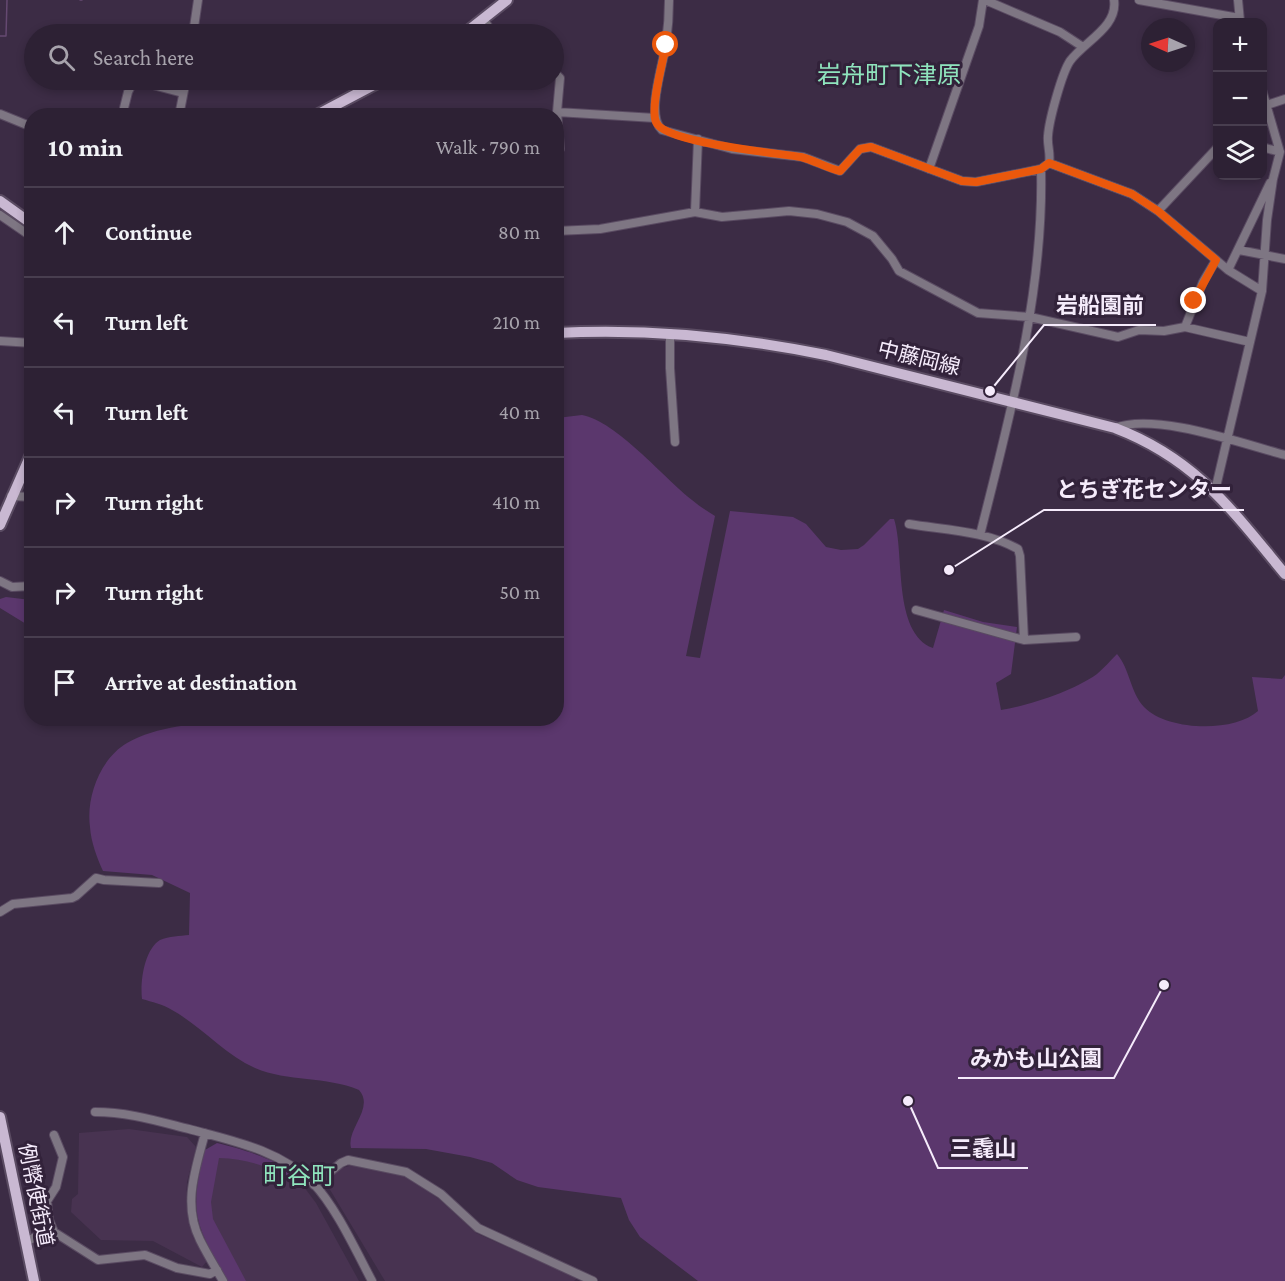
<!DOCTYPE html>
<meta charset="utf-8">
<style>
:root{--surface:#2d2134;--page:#392e40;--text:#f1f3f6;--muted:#a7a3ac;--line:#483e4f}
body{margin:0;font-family:"Crimson Pro","Noto Sans JP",serif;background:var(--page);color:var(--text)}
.controls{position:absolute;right:18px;top:18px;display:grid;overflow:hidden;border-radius:12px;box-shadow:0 3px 9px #0003}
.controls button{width:54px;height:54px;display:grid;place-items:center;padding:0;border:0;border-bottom:2px solid var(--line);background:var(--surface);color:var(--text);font:30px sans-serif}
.compass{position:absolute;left:1141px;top:18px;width:54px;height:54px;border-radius:50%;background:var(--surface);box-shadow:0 3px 9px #0003;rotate:273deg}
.stop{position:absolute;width:18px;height:18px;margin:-14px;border:4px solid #ea580c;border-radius:50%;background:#fff}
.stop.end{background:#ea580c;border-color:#fff;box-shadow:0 2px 6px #0008}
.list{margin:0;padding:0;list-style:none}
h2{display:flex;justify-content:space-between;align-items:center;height:78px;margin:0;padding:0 24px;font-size:26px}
h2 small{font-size:20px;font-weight:400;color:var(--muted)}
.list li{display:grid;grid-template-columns:39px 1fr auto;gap:18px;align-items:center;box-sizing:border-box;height:90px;padding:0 24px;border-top:2px solid var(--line)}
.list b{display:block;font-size:22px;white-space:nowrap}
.list em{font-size:20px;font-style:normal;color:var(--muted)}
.icon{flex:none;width:33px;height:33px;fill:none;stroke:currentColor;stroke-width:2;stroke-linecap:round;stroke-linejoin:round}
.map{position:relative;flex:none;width:1285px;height:1281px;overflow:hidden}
.search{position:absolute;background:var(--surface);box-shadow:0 3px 9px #0003;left:24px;top:24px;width:540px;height:66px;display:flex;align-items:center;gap:15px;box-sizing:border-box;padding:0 21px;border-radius:33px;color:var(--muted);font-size:22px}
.panel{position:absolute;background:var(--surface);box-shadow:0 3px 9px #0003;left:24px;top:108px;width:540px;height:618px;border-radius:24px}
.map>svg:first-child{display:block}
.built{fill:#483351}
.green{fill:#5b376d}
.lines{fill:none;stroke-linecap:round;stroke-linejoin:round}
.stream{stroke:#654971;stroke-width:1.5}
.minor-casing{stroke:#5a4b62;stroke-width:10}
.major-casing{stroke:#5a4b62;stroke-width:14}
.minor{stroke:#7e7683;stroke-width:8}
.major{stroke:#c9b8d2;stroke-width:10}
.route{stroke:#ea580c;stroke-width:8}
.labels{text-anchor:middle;stroke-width:6;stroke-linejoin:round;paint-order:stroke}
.street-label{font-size:21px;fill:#f5ebfb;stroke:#32223a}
.quarter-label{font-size:24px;fill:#8fe4bd;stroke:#32223a}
.leader{fill:none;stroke:#f5ebfb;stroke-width:2}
.callout-dot{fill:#f5ebfb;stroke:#32223a;stroke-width:2}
.callout-label{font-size:22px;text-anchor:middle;font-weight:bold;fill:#f5ebfb;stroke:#32223a;stroke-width:6;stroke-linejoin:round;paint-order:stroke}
</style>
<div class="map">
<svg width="1285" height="1281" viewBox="0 0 1285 1281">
<rect width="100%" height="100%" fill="#3c2c45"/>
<path class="built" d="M129 1129 187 1137 196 1147 187 1182 186 1203 193 1237 207 1261 202 1267 153 1241 101 1240 71 1212 72 1199 78 1194 79 1133Z
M216 1156 247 1158 273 1166 301 1183 316 1203 359 1281H245L214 1225 209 1207Z
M356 1164 401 1175 412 1179 440 1200 476 1233 577 1278 574 1281H385L329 1188 328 1180 342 1168Z"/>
<path class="green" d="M582 415C616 421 664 478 692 500 699 506 707 511 715 516L686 656 700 658 730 511 793 517 806 524 826 547 841 550 858 549 864 545 890 519H894C905 552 892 633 933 648L944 610 983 622 1017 627 1011 674 996 683 1001 710C1031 705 1073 691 1097 674 1104 668 1110 661 1117 654 1130 669 1130 692 1144 707 1167 731 1234 733 1258 711L1252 677 1282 679 1285 675V1281H698L640 1237 629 1220 621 1198 538 1187 517 1180 492 1163 470 1157 426 1149 351 1148C346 1129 375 1108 359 1090 326 1076 288 1082 255 1068 224 1054 201 1026 172 1010 163 1004 152 1002 142 999 140 982 144 950 160 940 169 936 180 936 189 935L190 893 152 875 103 871C97 858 91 842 90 827 86 797 100 759 127 743 157 726 197 723 231 722L233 718H556L557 418Z
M6 597 31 600V627L0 608V599Z
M217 1143C245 1150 291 1162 306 1189 278 1170 253 1159 219 1158L211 1202 213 1219 246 1281H228C196 1226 188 1214 205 1150Z"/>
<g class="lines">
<path class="stream" d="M80 0H82
M0 36H6L7 0"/>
<g class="minor-casing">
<path id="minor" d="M669 0C669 14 668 29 666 43 664 63 645 115 662 130L732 149 803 157 840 171 860 149 871 147 962 181 976 182 1041 169 1049 163C1051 154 1047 145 1048 136 1049 120 1062 73 1070 61 1085 41 1118 27 1114 0
M985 0 1060 32 1083 47
M1139 0 1239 18
M1238 0 1240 21
M484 20 493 34
M193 34 198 0
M554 72 560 78 557 112 560 149H556
M1267 105 1285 99
M557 112 655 118
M0 114 32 127
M122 116 128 92 134 80 183 93
M179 116 186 80
M1262 147 1280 152
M1049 163 1132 194 1158 211 1228 270 1262 291
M929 169 979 26 983 0
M1158 211 1218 147
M695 212 698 139
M0 215 32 237
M556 231 600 229 695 212 722 217 789 211 817 214 847 222 873 236 892 259 899 271 978 313 1030 317 1118 337 1139 330 1164 331 1185 327 1250 342
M1239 250 1285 259
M1228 270 1270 183
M1185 327 1203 282 1216 260
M670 333V368L675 442
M0 341 32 343
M1115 428C1155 412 1243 444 1285 455
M1215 491 1262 291 1267 220 1273 179 1280 152 1262 90
M11 496 32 497
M909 524C945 530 986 531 1018 549L1020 556 1024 640
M980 535C1010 415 1044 293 1041 169
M0 581 12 587 32 586
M916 610 1024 640 1076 637
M0 912 13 904 72 898 76 896 96 878 104 880 159 883
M95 1112C128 1112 157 1121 189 1129 234 1141 279 1150 313 1183 336 1207 356 1251 372 1281
M205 1133C196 1168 182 1204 200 1240 207 1254 215 1267 223 1281
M314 1185 341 1163 348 1160 406 1172 441 1194 478 1228 593 1281
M54 1232 49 1220 47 1201 56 1187 63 1157 54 1135
M26 1242 44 1232H54L98 1260 145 1255 177 1268 210 1274 217 1270"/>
</g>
<g class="major-casing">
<path id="major" d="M464 34 507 0
M315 116 383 80
M0 201 32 224
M556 333C647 328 737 337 826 355L1115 428C1196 459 1232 510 1285 574
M0 525 32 452
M0 1117 34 1281"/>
</g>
<use href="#minor" class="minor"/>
<use href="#major" class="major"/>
</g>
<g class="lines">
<path class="route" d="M666 45C663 62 650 108 656 122 664 143 778 153 801 157 814 160 826 168 840 171L860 149 871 147 962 181 976 182 1041 169 1049 163 1132 194 1158 211 1216 260 1194 301"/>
</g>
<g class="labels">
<g class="street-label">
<text transform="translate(919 358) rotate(14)" y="7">中藤岡線</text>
<text transform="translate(36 1195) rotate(79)" y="7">例幣使街道</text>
</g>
<g class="quarter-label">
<text x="889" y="83">岩舟町下津原</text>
<text x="299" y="1184">町谷町</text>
</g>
</g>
<path class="leader" d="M990 391L1044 325H1156M949 570L1044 510H1244M1164 985L1114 1078H958M908 1101L938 1168H1028"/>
<g class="callout-dot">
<circle cx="990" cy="391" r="6"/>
<circle cx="949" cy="570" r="6"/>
<circle cx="1164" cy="985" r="6"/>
<circle cx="908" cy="1101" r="6"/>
</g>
<g class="callout-label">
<text x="1100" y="313">岩船園前</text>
<text x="1144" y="497">とちぎ花センター</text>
<text x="1036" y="1066">みかも山公園</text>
<text x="983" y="1156">三毳山</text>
</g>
</svg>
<div class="controls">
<button>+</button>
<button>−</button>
<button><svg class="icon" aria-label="layers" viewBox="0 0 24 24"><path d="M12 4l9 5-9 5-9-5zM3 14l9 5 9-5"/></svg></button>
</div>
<svg class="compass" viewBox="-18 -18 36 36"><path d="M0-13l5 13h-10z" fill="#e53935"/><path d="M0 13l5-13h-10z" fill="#a7a3ac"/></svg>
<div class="stop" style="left:666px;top:45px"></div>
<div class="stop end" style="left:1194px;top:301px"></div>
<div class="search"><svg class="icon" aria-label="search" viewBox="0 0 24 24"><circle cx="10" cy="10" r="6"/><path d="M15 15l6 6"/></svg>Search here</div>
<section class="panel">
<h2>10 min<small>Walk · 790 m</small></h2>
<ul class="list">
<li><svg class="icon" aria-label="ahead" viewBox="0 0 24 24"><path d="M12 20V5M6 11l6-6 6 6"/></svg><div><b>Continue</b></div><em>80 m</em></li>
<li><svg class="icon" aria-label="left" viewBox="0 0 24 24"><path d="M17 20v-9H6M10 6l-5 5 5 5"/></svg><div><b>Turn left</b></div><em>210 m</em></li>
<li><svg class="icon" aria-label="left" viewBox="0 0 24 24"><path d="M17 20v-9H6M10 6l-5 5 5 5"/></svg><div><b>Turn left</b></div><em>40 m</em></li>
<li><svg class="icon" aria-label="right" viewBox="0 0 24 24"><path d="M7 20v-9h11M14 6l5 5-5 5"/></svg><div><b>Turn right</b></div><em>410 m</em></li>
<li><svg class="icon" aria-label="right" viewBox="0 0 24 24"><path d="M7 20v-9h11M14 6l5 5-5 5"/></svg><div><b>Turn right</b></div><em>50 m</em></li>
<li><svg class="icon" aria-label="arrive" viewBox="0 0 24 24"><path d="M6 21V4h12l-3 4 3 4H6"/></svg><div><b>Arrive at destination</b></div></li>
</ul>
</section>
</div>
